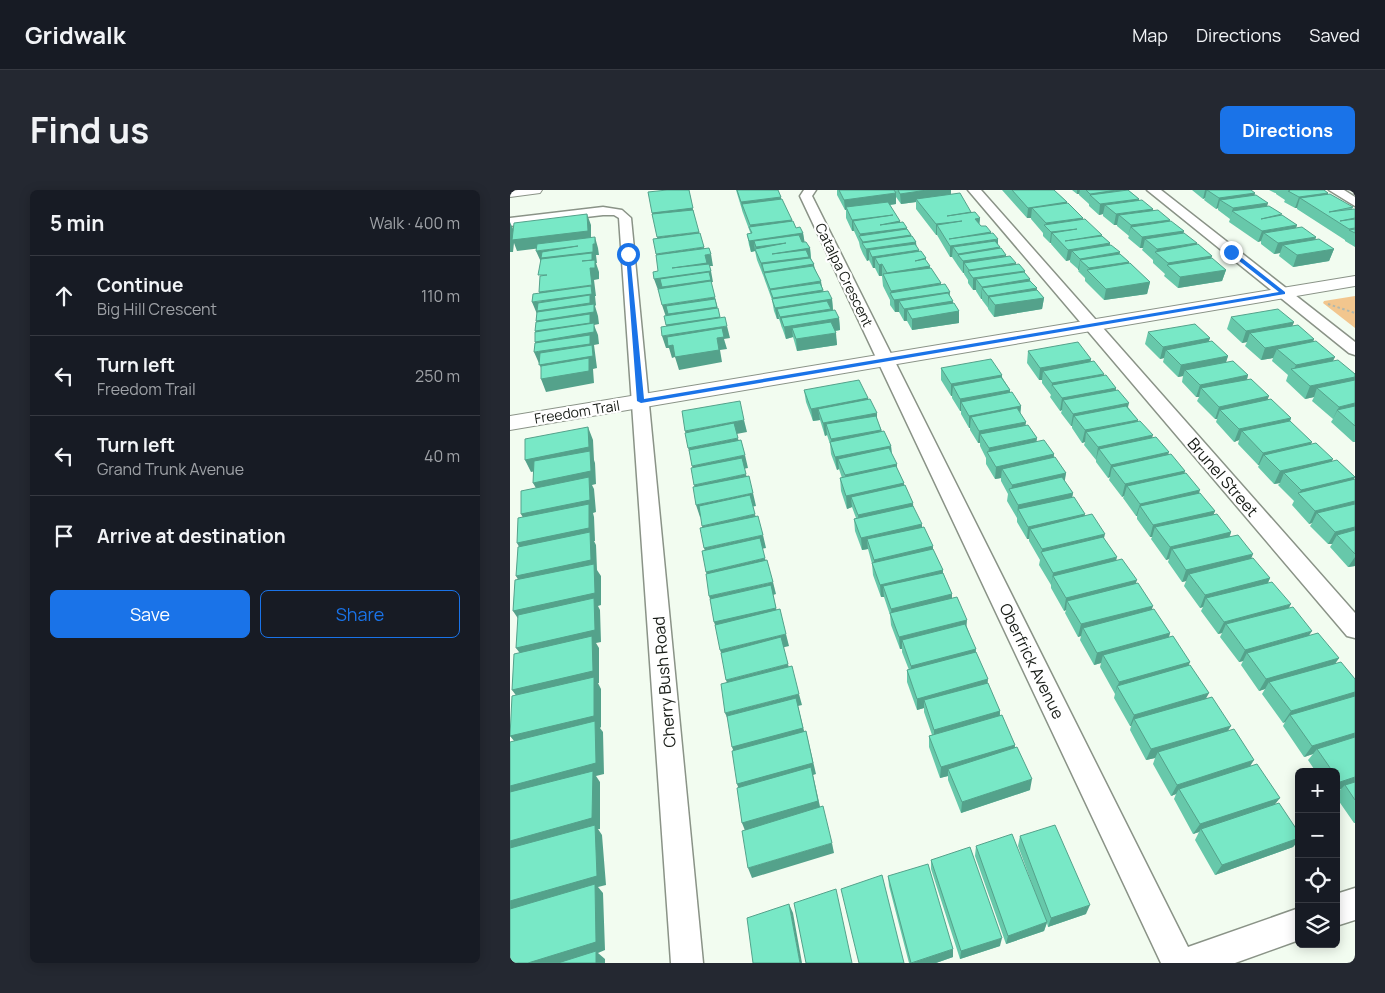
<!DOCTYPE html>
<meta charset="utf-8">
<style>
:root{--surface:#171b24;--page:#242831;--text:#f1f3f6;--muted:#9ea1a6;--line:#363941;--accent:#1a73e8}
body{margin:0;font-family:Manrope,sans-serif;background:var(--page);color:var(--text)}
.controls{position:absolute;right:15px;bottom:15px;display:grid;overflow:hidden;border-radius:8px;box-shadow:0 2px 12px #0003}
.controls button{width:45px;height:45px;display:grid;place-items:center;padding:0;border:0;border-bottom:1px solid var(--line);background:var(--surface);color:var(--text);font:25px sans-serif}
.stop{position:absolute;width:15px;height:15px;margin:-11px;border:4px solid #1a73e8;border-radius:50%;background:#fff}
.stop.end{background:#1a73e8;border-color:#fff;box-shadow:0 1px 5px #0008}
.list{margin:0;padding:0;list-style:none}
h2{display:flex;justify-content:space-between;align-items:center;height:65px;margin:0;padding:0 20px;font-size:21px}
h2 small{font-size:16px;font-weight:400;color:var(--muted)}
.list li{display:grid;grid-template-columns:32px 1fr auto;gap:15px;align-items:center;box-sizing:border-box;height:80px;padding:0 20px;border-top:1px solid var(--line)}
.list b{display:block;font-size:19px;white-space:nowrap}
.list p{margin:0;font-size:16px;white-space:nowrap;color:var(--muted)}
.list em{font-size:16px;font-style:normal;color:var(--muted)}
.actions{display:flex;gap:10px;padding:15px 20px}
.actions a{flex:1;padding:11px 0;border:1px solid var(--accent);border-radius:8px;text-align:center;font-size:18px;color:var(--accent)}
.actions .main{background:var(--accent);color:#fff}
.icon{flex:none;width:28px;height:28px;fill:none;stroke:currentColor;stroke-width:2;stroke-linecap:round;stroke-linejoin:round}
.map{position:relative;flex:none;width:845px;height:773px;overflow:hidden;border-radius:8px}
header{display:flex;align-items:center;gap:30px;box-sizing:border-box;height:70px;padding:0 25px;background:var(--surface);border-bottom:1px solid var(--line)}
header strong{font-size:24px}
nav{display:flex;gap:28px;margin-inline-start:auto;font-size:18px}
.intro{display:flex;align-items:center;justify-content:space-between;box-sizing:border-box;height:120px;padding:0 30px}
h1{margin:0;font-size:35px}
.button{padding:12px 22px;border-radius:8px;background:var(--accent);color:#fff;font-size:18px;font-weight:700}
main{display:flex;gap:30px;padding:0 30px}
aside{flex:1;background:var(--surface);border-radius:8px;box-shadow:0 2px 12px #0003}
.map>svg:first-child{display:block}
.green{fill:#f2c68e}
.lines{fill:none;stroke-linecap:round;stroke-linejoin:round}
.minor-casing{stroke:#8a9387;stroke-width:3}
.tertiary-casing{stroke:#8a9387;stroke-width:2}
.primary-casing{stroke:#8a9387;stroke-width:2}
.path{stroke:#b0b8ae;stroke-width:2;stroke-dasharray:2.5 2.5;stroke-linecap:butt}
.minor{fill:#fff;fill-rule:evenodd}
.tertiary{fill:#fff;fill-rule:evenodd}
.primary{fill:#fff;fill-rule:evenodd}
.wall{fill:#67c8aa}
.shaded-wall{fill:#54a28b}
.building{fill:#78e8c6;stroke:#54a28b}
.route{fill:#1a73e8}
.labels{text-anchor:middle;stroke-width:4.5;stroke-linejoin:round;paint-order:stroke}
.far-street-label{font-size:14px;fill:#171b16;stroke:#fff}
.street-label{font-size:16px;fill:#171b16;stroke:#fff}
</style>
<header>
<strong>Gridwalk</strong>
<nav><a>Map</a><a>Directions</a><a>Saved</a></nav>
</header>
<div class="intro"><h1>Find us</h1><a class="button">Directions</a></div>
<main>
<aside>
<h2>5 min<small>Walk · 400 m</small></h2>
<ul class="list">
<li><svg class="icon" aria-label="ahead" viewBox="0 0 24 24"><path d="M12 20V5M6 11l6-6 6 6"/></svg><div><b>Continue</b><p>Big Hill Crescent</p></div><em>110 m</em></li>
<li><svg class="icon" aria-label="left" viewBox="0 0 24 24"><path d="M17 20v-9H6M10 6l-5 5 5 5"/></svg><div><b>Turn left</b><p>Freedom Trail</p></div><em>250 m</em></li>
<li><svg class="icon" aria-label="left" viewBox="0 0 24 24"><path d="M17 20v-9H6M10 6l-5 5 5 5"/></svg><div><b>Turn left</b><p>Grand Trunk Avenue</p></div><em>40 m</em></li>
<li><svg class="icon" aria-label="arrive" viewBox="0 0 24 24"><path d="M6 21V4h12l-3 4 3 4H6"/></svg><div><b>Arrive at destination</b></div></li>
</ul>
<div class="actions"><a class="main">Save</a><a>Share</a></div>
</aside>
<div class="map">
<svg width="845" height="773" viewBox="0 0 845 773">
<rect width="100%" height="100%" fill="#f2fcf0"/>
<path class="green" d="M845 106V138L813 113 814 111Z"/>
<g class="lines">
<g class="minor-casing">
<path id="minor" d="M294 0H306L302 6 678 757 789 718V750L725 773H651L290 6Z
M458 0H471L845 423V448L837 446Z
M637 0H651L845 152V165L839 163Z
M819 0H834L845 7V16Z
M93 17 112 20 121 28 193 773H161L109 28 104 25H93L0 36V28Z
M845 698V730L826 736V704Z"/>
</g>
<g class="tertiary-casing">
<path id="tertiary" d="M845 86V96L0 240V226Z"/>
</g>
<g class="primary-casing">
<path id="primary" d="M0 0H32L30 3 0 7Z"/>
</g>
<path class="path" d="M818 114 845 123"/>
<use href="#minor" class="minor"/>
<use href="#tertiary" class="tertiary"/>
<use href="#primary" class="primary"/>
</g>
<path class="wall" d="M226 0H268L271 9 286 38 293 43 294 52 300 58 301 68 314 102 322 109 323 120 329 128 330 140 325 141 327 155 287 161 283 147 276 149 269 129H267L264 121 262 110 253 85 247 70 245 61 241 62 239 55 237 44H241L240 42 233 23Z
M327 0H441V4L461 22V23L470 28 469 34 471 36 481 43 490 58 496 65V66L515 83 527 100 534 108 532 119 484 127 478 119V118L472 110V109H471L466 101V100H463L458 93V90L454 84V83H453L448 76 442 67H440L427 45H426L406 19V12L391 14 386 7V14L380 15 390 32 397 39 406 52V56L409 61 416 68V71L420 78 431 93V95L440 106 443 113 449 121V133L402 140 397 131H394L389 122H385L380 115V110L373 96 372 86H369L365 78H363L359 70 357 71 353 64 350 57 349 52 344 41H342L336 28V20H335L327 5Z
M492 0H544L557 12V14L573 28V29L600 53V55L619 72V73L640 92 637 104 594 110 575 91V88L568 81 569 80 560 72V70L556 71 541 54V53H540L533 46V43L521 29V28H517Z
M562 0H618L629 9V10L674 41 673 43 702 66 701 68 716 80 712 91 668 98 654 86 655 84 643 73V70L632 60 633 58H630L618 48 619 46 607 36V35H604L593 26V24L589 25 579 16V14L569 5V4H567Z
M682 0H741L745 5 757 16 787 35 786 38 806 47 805 50 824 59 819 71 783 77 769 66 770 63 764 64 751 54V51L748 52 719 32 720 29 708 20V18L706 19 694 10 695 8 693 9Z
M759 0H814L818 3V4L843 17 842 19H845V57L835 51V50L787 19V18H785L774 12 775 10 766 4V3H765Z
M721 127 784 132 782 136 804 149 803 152 823 171 845 184V252H843L821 232 823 229 802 211 804 207 795 209 776 191 778 185 762 171 763 168 751 170 735 156 737 152 732 153 717 139Z
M638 142 700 148 698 152 718 166 716 172 738 185 737 190 758 210 781 228 780 232 802 252 801 254 822 272 845 287 843 289H845V376L838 377 820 357 822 354H818L800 336 802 333 799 334 782 315 784 311 768 295 770 293 764 294 748 277 749 275H748L728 254 729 250 724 252 706 232 707 229H705L687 211 689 207H686L672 192 673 186 668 187 653 172 654 168 650 169 635 154Z
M518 161 581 169 580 172 606 198V200L618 217 628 230 627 231 642 248 675 281 674 284 689 303 705 321 703 325 721 342 720 346 760 388 758 393 799 446 829 468 825 474 845 489V633H844L826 607V605L831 599 826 601V582H806L798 570 803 564 794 567 773 536 775 532 773 533 752 504 755 499 749 501 731 475 733 471 729 472 710 447 712 443 708 444 691 421 693 417 690 418 674 396 676 391 672 392 658 372 659 369 656 370 641 349 642 347H640L627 329V326H626L613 308 614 306 612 307 599 290 600 287 598 288 586 272V270L574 255 575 252 572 253 562 238V236H561L551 223 552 220 550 221 540 207 541 205 532 193V190H529L517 173Z
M431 178 492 185V187L500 200V203L511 216 510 223 516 232 515 235 527 248 526 251 544 264V268L556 283 554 291 563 303 562 308 575 326 594 348 606 370 626 394 642 420 660 443 659 447 680 472 678 475 696 508 721 536 717 541 741 576 764 615 789 643V650L783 657 705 685 685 650 689 642 683 644 664 609 666 604 661 606 643 574 645 568 636 570 620 540 621 536H620L604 508 605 504 590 477 591 473 584 475 570 450 571 446 568 447 555 423 556 420 554 421 541 398V395L529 375 530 370 519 351V349H517L507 332V328L497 311 498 304 491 291V288L485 289 476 274V268L470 256V253H468L460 240V238H459L451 224V221H450L442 208V206H441L431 190Z
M294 200 358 208 372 241 381 256 382 264 387 279 394 293V296L412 337 433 380V383L442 404V408L457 437 477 493 490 521V525L505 555V557L520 600 451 623 438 590V586L430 588 419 557V546L422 545 414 522V518L407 520 397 492V480H399L392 462V459H390L381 435 380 425 374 407H371L363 385 362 374 358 359 352 360 345 341 344 329 346 328 342 317 337 319 331 301 330 288H332L329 279 327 280 321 264 320 254 317 245 315 246 310 230 303 231 296 212Z
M510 646 576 724 538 737 537 733 534 741 496 754 465 666 466 656 528 710 508 656Z
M421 670 490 756 450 769 421 679Z
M378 686 443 767 426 773H399L379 696Z"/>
<path class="shaded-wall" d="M179 0 185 29 145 34 142 23Z
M417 0H441V8L406 9V12L391 14 390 4Z
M567 0H570L569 4H567Z
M607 0H617L580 5 579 14 580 4Z
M695 0H697L695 8 693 9Z
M386 3V14L337 20 336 17V20H335L334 10Z
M745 3 742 13 710 10 708 18 706 19 709 8Z
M818 3 814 13 790 8 787 18H785L789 7Z
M271 7 272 18 232 14 233 23 231 12Z
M629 9 627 19 595 15 593 24 589 25 590 14Z
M557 12 555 23 522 18 521 28H517L518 18Z
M758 13 755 24 722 21 720 29 723 18Z
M643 19 641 30 609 25 607 35H604L606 24Z
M461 22V33L427 35V45H426V34L437 26Z
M77 24 81 35V52L7 61 4 53 3 62H0V32L5 43Z
M383 25 390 31V39L397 38V46L401 45 402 53 406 52 407 61 409 60 410 70 416 68V77L420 76V88L377 94V83L372 74V86H369V75L365 68V78H363L362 67 359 60V70L357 71 356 59 350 48V44L343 31 344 41H342V30Z
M470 28 469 39 465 29Z
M573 28 572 39 592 45 590 55 600 53 598 64 610 62 607 74 619 72 617 83 578 81 579 78 570 70 569 80H568L570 69 562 61 560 70 556 71 558 60 542 43 541 53H540L541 42 535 36 536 33Z
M282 30 284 41H241L240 35Z
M660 30 657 40 621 37 618 46 621 35Z
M787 35 783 46 754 43 751 51 748 52 752 41Z
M674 41 671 52 635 49 633 58H630L632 47Z
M189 42 192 53 150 58 147 47Z
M481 42V50L488 49V58L490 57V66L496 65V74L506 73 505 82 515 81 514 90 520 89 519 99 527 98 526 109 534 108 532 119 484 127 485 115 479 107 478 118V106L472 99V109H471L472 97 467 90H466V100H463V88L459 83V80L455 74H454V83H453V71L448 65 447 75 448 64 443 57 442 67H440V56L439 49Z
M293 43 295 54 300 58 301 70 304 74 305 86 255 85 256 93 254 82 252 74 253 85 251 73 247 64 244 51 245 61 241 62 239 51Z
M85 47 88 58 89 65H86L87 73H86L89 82V89L84 90 86 106H85L86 115 85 116 88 126 89 134 84 135 88 145 89 154 84 155 87 178 83 179 84 193 36 202 31 189 35 187 24 162H29L25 152 30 151 25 141 30 140 26 131 27 124 22 112 32 111 29 102 82 95 31 72 26 61 83 54Z
M806 47 802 58 773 55 770 63 764 64 768 53Z
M687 53 684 65 646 62 647 59Z
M194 57 195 65 201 64 203 76H198L201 81 203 92 148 100 144 89 162 78 149 75 146 64Z
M824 59 819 71 783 77 787 65Z
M702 66 698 77 658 75V73Z
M716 80 712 91 668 98 670 87Z
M311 91 314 110 322 109 323 121 329 128 330 140 285 147 282 138 283 147 276 149 274 137 271 129 272 139 270 127 267 119 269 129H267L263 108 260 100 262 110 260 99Z
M640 92 637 104 594 110 596 99Z
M431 93V103L440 102 439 112 443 111V122L449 121V133L402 140V129L397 120V131H394V119L389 111V122H385L384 110 381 105V101Z
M205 107 212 137 217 136 220 148 214 149 217 159 210 160 212 172 169 180 165 167 162 168 159 158H156L152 146 159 145 156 135V127L152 115Z
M784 132 779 144 740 143 737 152 732 153 736 141Z
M326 143 327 155 287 161 286 149Z
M700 148 696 160H656L654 168 650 169 653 157Z
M804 149 799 161 767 159 763 168 751 170 755 158Z
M718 166 714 178 675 180 673 186 668 187 671 175Z
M825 167 819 179 783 181 786 175Z
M581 169 579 181H533L532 190H529L530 178Z
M594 184 592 196 542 195 541 205 542 193Z
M492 185 491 197 443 196 442 206H441V194Z
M738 185 734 198H691L689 207H686L690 195Z
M845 187V194L807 198 804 207 795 209 800 196Z
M606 198 604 210H553L552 220 550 221 552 208Z
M500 200 499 212H451V221H450V209Z
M759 206 754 219 710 220 707 229H705L709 217Z
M358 208 359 220 308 219 310 230 303 231 301 219Z
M619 213 616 225 564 226 562 236H561L563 224Z
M845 213V224L827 220 823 229 829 217Z
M511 216 510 228 461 227 460 238H459V226Z
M367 223V236L316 234 317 245 315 246 313 233Z
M781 228 776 240 732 241 729 250 724 252 729 239Z
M234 230 237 242 179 253 175 241Z
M628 230 625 242H576L575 252 572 253 575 240Z
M516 232 514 244H470V253H468L469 241Z
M78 237 83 250 84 270 85 273 86 294 82 295 84 299 86 322 83 323 84 327 85 351H84L86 355 87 380 91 386V415L88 416 90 420 91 452 86 453 89 458V493H88L91 499V537L90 538 93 542 94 584 86 586 90 592V639H88L92 645 96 695 88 697 93 703 95 760 88 763 95 769V773H18L0 723V596L9 557 0 546 11 512 2 500 15 470 6 458 11 433 3 421 13 398 6 386 14 366 7 353 18 337 11 324 30 305 23 293 80 270 21 282 15 270Z
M371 240 372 253 322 259 321 249Z
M643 245 639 258 589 259 586 270 588 257Z
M228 248 231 261 182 270 178 258Z
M527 248 525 261 478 264 479 258Z
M802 252 796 264 754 265 749 275H748L753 263Z
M381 256 382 269H328L329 279 327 280 325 267Z
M659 262 655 275 602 277 600 287 598 288 601 275Z
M544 264 542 277 492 279 491 288 485 289 486 277Z
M235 265 238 278 186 288 182 276Z
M823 269 817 281 774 283 770 293 764 294 770 281Z
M387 274V286L336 298 335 285Z
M675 281 671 293 617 296 614 306 612 307 615 294Z
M556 283 554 296 501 302 502 295Z
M236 284 239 297 188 307 184 295Z
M845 287 838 299 789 304 791 300Z
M394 293V306L341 307 342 317 337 319 336 306Z
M690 300 686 313 630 316 627 326H626L630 314Z
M243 303 246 316 190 327 186 315Z
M563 303 560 316 508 319 507 328 508 315Z
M845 311V322L807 323 802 333 799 334 805 321Z
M403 313 404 326 349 338 348 325Z
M705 321 700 333 645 337 642 347H640L643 335Z
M245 324 248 337 196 348 192 336Z
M575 324 573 336 520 339 519 349H517L518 337Z
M412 334V347L357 349 358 359 352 360 351 348Z
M845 337V348L827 345 822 354H818L825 342Z
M721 342 716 355 662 359 659 369 656 370 660 357Z
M595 344 592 356 532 364V359Z
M253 345 256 358 198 370 194 358Z
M423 356V369L365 382 364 370Z
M743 364 738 377 679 384 676 391 672 392 676 380Z
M607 367 604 380 543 386 541 396 543 383Z
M845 367V376L838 377Z
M255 368 258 380 200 394 196 382Z
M433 380V392L373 396 374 407H371L370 395Z
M760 388 754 401 696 408 693 417 690 418 695 405Z
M627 390 623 402 557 411 556 420 554 421 556 408Z
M263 392 266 404 263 405 269 430 208 444 204 432 203 419 199 406Z
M442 404V417L382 428 381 419Z
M781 414 774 427 716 434 712 443 708 444 714 432Z
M643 416 639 428 573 438 571 446 568 447 571 434Z
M457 430 456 442 392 450V459H390L389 447Z
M802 441 794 453 737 463 733 471 729 472 735 460Z
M660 443 656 455 593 465 591 473 584 475 587 463Z
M276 444 279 456 214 472 210 460Z
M466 459 465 471 401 488V476Z
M829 468 820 480 759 492 755 499 749 501 756 489Z
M680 472 675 484 607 496 605 504 609 492Z
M278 474 281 486 220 502 216 490Z
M478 489 477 501 414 510V518L407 520V509Z
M845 502V511L780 525 775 532 773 533 781 521Z
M699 503 693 514 624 529 621 536H620L624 525Z
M289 504 292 515 288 516 296 549 226 568 222 557 220 534 215 523Z
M490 521 489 532 424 551V540Z
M721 536 714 547 648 562 645 568 636 570 641 559Z
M296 541 306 584 303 585 311 621 236 643 232 633 231 605 227 594Z
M845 543V551L807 559 803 564 794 567 802 556Z
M505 555 504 566 438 579V586L430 588 431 577Z
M744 570 737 581 669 599 666 604 661 606 667 595Z
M845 587V595H835L831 599 826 601V596L830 592Z
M522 589 520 600 451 623 452 612Z
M770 608 762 618 691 639 689 642 683 644 690 634Z
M789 648V650L783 657 705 685 712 675Z
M322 653 324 663 242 688 238 678Z
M279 714 283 723 292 773H290Z
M580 715 576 724 538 737 541 728Z
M537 732 534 741 496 754 498 746Z
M492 748 490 756 450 769 451 761Z
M443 759V767L426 773H402Z"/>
<path class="building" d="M157 0H179L183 18 142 23 138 2Z
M227 0H268L271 7 231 12Z
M329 0H384L386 3 334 10Z
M388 0H417L390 4Z
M502 0H544L557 12 518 18Z
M576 0H607L580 4Z
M618 0 629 9 590 14 580 5Z
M697 0H741L745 3 709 8Z
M779 0H814L818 3 789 7 778 1H780Z
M450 3 461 22 437 26 465 22 470 28 465 29 471 36H476L481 42 439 49 483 43 488 49 440 56 427 35 452 31 426 34 406 9Z
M820 4 843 17 819 22 844 19H845V28L830 31 845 29V38L839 39 790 8Z
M746 5 758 13 723 18 710 10Z
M272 9 282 30 240 35 232 14Z
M632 10 643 19 606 24 595 15Z
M378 12 390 31 370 35 393 32 397 38 350 44 343 31 383 25 342 30 336 17Z
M558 13 573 28 536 33 522 18Z
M759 16 772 24 751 29 772 25 787 35 752 41 722 21Z
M183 20 189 42 147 47 142 24Z
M648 20 660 30 621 35 609 25Z
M77 24 78 41 2 50 4 33Z
M575 29 592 45 555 51 592 46 600 53 558 60 542 43 567 39 541 42 534 35Z
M283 31 286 38 290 37 293 43 239 51 237 44 242 43 239 37Z
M661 31 674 41 632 47 621 37Z
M792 37 806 47 768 53 754 43Z
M397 39 401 45 353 52 349 46Z
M845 39V43L839 40Z
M190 43 194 57 146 64 143 49Z
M674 43 687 53 647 59 635 49Z
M289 45 292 52H296L300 58 262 64 296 60 299 67 251 73 245 59 276 53 246 57 244 51Z
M402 46 406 52 356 59 352 53Z
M85 47V54H83V62L31 68 32 62 68 56 26 61 27 54Z
M809 49 824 59 787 65 773 55Z
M485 51 490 57 448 64 443 57Z
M405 54 409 60 362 67 359 60Z
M688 54 702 66 658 73 645 62Z
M601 55 610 62 570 69 562 61Z
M199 58 201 64 195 65 197 73 162 78 199 74 201 81 144 89 143 82 148 81 146 65Z
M491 58 496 65 453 71 448 65Z
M411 61 416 68 405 71 415 69 420 76 377 83 372 74 369 75 365 68Z
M82 63V70L72 71 85 70V78H80L82 95 29 102 30 86 37 85H28L31 69Z
M610 64 619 72 579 78 570 70Z
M500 66 506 73 459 80 454 73Z
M300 68 304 74 254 82 252 74Z
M702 68 716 80 670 87 657 75Z
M620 73 640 92 596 99 577 80Z
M509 74 515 81 463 88 458 81Z
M303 76 311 91 260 99 254 83Z
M421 78 431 93 381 101 373 84Z
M199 82 201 90 152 97 150 89Z
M514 82 520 89 472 97 466 89Z
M201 91 205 107 152 115 148 99Z
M520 91 527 98 478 106 472 98Z
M310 93 313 100 263 108 260 100Z
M435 94 440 102 384 110 380 103Z
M81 96 82 104 22 112 23 104Z
M527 100 534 108 485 115 479 107Z
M318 101 322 109 265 118 262 109Z
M438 103 443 111 394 119 389 111Z
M80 105V113L27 121 28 113Z
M205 109 207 117 158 124 156 116Z
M317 111 321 119 270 127 267 119Z
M444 113 449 121 402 129 397 120Z
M84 114V122L26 131 27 122Z
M208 118 210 127 156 135 154 126Z
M768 119 784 132 736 141 721 127Z
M325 120 329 128 274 137 271 128Z
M80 124V133L25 141 26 132Z
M215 127 217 136 152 146 151 137Z
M321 132 326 143 286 149 282 138Z
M84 133V142L25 152V142Z
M685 134 700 148 653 157 638 142Z
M788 135 804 149 755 158 740 143Z
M212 138 214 147 207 148 209 160 165 167 163 155 158 156 157 147Z
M80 145V154L24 162 25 153Z
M702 151 718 166 671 175 656 160Z
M806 151 825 167 786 175 767 159Z
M568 152 581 169 530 178 518 161Z
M82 155 83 166 29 175 30 163Z
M79 168V181L31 189V176Z
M481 169 492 185 441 194 431 178Z
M828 170 845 184V187L800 196 781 179Z
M584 171 594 184 542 193 533 181Z
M723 171 738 185 690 195 675 180Z
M596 185 606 198 552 208 542 195Z
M491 187 500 200 450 209 443 196Z
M741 189 759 206 709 217 691 198Z
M349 190 358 208 301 219 294 200Z
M845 190V213L829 217 807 198Z
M608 200 619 213 563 224 553 210Z
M502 202 511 216 459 226 451 212Z
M360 209 367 223 313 233 308 219Z
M761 209 781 228 729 239 710 220Z
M230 211 234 230 175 241 172 221Z
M616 216 628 230 575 240 564 226Z
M845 216V236L827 220Z
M507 218 516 232 469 241 461 227Z
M366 226 371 240 321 249 316 234Z
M630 231 643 245 588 257 576 242Z
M780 231 802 252 753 263 732 241Z
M224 233 228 248 178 258 175 243Z
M518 235 527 248 479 258 470 244Z
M78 237 79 257 15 270V249Z
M374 241 381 256 325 267 320 252Z
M646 247 659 262 601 275 589 259Z
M231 250 235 265 182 276 179 260Z
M534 250 544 264 486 277 477 262Z
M806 253 823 269 770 281 754 265Z
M379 258 387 274 335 285 328 269Z
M80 261 81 281 23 293 24 271Z
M661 264 675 281 615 294 602 277Z
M545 267 556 283 502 295 492 279Z
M232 268 236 284 184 295 181 278Z
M827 270 845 287 791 300 774 283Z
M386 276 394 293 336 306 330 288Z
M676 283 690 300 630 314 617 296Z
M239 286 243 303 186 315 183 297Z
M79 287 80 310 11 324V301Z
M552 287 563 303 508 315 499 299Z
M845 289V311L805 321 788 303Z
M395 295 403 313 348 325 341 307Z
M690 303 705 321 643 335 630 316Z
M240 305 245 324 192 336 189 316Z
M564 307 575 324 518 337 508 319Z
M79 314V338L7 353 8 328Z
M845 314V337L825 342 807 323Z
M403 316 412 334 351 348 344 329Z
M582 324 595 344 532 359 520 339Z
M707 324 721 342 660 357 645 337Z
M248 326 253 345 194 358 190 338Z
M414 337 423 356 364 370 357 349Z
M845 340V364L827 345Z
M80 342 81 370 6 386 8 357Z
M728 345 743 364 676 380 662 359Z
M593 347 607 367 543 383 531 362Z
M250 348 255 368 196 382 192 361Z
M423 359 433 380 370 395 362 373Z
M743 368 760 388 695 405 679 384Z
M612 369 627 390 556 408 543 386Z
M257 370 263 392 199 406 196 384Z
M84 374 85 403 3 421 5 390Z
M433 383 442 404 381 419 373 396Z
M762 392 781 414 714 432 696 408Z
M628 393 643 416 571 434 557 411Z
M261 395 266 418 204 432 200 409Z
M447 407 457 430 389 447 380 423Z
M84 408 85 440 6 458 8 425Z
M783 417 802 441 735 460 716 434Z
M270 419 276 444 210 460 205 435Z
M644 419 660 443 587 463 573 438Z
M455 434 466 459 401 476 392 450Z
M808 443 829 468 756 489 737 463Z
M82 446 83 481 2 500 4 464Z
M663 446 680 472 609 492 593 465Z
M271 447 278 474 216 490 211 463Z
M466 462 478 489 407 509 397 480Z
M831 472 845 489V502L781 521 759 492Z
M680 475 699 503 624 525 607 496Z
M282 476 289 504 215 523 211 494Z
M84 487V526L0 546 2 506Z
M478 493 490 521 424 540 414 510Z
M845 506V543L802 556 780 525Z
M702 507 721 536 641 559 624 529Z
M286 508 293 538 222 557 217 526Z
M492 525 505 555 431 577 419 546Z
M85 531 86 573 0 596V552Z
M724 539 744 570 667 595 648 562Z
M296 541 303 573 227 594 222 561Z
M845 547V587L830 592 826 587V582H823L807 559Z
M507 557 522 589 452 612 438 579Z
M747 574 770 608 690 634 669 599Z
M301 577 308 611 232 633 227 598Z
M83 581 82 628 0 651V602Z
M845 592V610L835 595Z
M769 613 789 643V648L712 675 691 639Z
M313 616 322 653 238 678 232 641Z
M85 635 87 686 0 711V658Z
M545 635 580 715 541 728 510 646Z
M502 644 537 732 498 746 466 656Z
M460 657 492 748 451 761 421 670Z
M418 674 443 759 401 773 378 686Z
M372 685 394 773H349L331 699Z
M85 694 86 752 18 773H0V719Z
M326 699 342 773H296L284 713Z
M279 714 290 773H243L237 728Z
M86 761V773H48Z"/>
<path class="route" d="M719 61H723L775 102V104L131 213 127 211 116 63 120 64 134 209 769 102 719 63Z"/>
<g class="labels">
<g class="far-street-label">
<text transform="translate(334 85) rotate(64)" y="5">Catalpa Crescent</text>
<text transform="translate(67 222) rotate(-9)" y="5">Freedom Trail</text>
</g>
<g class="street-label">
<text transform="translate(713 287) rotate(49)" y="6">Brunel Street</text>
<text transform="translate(522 471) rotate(64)" y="6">Oberfrick Avenue</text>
<text transform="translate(154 492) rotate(-95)" y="6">Cherry Bush Road</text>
</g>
</g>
</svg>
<div class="controls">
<button>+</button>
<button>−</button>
<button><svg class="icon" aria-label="locate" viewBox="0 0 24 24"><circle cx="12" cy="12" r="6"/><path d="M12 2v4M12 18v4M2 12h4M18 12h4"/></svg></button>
<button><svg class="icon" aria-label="layers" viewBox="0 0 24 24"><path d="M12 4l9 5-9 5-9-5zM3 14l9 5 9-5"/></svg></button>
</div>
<div class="stop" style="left:118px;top:64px"></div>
<div class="stop end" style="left:721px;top:62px"></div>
</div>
</main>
